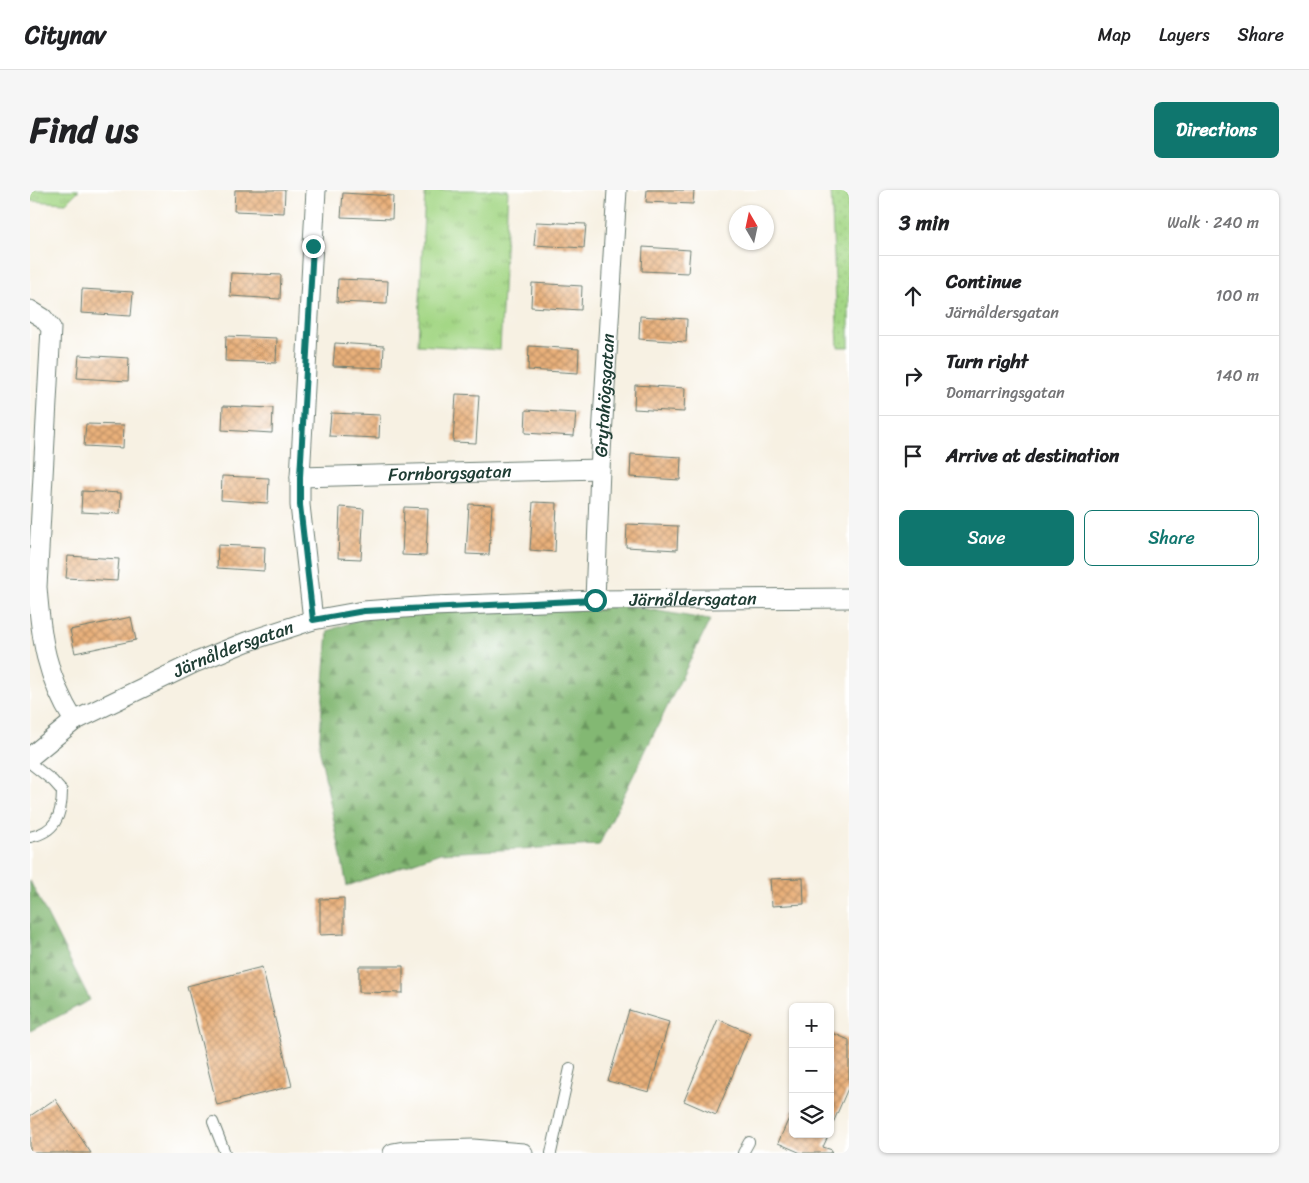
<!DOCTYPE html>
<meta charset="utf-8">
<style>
:root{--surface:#fff;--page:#f6f6f6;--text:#202124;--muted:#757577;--line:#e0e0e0;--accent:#0f766e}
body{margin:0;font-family:Sriracha,sans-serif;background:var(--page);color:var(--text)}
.controls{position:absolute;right:15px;bottom:15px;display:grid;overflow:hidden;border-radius:8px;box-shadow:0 1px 4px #0004}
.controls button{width:45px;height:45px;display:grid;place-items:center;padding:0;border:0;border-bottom:1px solid var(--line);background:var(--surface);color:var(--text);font:25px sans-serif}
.compass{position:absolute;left:699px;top:15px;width:45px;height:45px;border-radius:50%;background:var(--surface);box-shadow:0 1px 4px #0004;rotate:351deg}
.stop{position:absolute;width:15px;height:15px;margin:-11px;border:4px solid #0f766e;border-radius:50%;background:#fff}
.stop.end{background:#0f766e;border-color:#fff;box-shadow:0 1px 5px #0008}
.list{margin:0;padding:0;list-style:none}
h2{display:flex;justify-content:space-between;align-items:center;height:65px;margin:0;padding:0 20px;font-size:21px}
h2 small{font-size:16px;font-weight:400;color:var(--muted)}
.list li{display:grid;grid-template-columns:32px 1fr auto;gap:15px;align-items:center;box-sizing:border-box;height:80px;padding:0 20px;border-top:1px solid var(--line)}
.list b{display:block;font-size:19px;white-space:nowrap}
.list p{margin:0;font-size:16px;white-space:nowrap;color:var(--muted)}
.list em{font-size:16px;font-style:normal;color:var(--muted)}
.actions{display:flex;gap:10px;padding:15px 20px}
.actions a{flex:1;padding:11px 0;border:1px solid var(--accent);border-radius:8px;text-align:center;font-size:18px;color:var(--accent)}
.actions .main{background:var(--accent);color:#fff}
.icon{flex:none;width:28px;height:28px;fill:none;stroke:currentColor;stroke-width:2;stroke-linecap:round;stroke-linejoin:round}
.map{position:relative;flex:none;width:819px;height:963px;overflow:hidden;border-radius:8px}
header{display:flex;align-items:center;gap:30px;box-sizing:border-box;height:70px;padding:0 25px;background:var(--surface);border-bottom:1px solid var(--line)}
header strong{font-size:24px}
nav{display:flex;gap:28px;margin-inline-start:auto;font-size:18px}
.intro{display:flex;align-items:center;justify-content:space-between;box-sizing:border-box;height:120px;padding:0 30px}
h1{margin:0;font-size:35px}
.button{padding:12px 22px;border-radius:8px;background:var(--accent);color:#fff;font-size:18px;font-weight:700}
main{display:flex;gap:30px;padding:0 30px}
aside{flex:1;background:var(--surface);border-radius:8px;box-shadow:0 1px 4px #0004}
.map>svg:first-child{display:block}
.grass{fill:url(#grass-tufts);stroke:#628a5d}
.forest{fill:url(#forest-firs);stroke:#517a54}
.garden{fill:url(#garden-dots);stroke:#628a5d}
.building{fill:url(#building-cross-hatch)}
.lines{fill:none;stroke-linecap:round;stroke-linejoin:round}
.service-casing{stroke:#6b7c71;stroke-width:12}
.minor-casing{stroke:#6b7c71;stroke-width:21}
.service{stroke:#fff;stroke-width:10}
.minor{stroke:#fff;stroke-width:19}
.route{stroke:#0f766e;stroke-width:6}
.labels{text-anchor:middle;stroke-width:4;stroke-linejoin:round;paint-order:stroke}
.street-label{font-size:18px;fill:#1f3d34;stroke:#fff}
</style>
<header>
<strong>Citynav</strong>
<nav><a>Map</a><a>Layers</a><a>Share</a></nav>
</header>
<div class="intro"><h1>Find us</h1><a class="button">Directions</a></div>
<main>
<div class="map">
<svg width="819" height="963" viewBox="0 0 819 963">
<defs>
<pattern id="grass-tufts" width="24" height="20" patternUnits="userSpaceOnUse" patternTransform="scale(1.25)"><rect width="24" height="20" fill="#a4d786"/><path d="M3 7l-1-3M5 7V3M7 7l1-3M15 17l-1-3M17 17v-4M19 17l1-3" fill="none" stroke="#8db974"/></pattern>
<pattern id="forest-firs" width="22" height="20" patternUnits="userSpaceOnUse" patternTransform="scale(1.25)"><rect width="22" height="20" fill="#83b873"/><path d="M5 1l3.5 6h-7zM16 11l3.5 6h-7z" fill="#6b975f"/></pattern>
<pattern id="garden-dots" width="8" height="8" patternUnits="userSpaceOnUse" patternTransform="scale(1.25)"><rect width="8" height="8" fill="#a4d786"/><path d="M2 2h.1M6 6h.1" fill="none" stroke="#8db974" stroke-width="1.8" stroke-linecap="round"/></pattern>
<pattern id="building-cross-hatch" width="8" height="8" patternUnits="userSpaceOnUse" patternTransform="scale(1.25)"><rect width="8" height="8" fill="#e9b07a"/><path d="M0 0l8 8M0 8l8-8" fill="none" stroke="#bc9065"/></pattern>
</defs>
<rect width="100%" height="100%" fill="#fff"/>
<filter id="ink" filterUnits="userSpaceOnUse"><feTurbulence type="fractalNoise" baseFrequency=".02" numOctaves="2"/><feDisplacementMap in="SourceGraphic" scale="10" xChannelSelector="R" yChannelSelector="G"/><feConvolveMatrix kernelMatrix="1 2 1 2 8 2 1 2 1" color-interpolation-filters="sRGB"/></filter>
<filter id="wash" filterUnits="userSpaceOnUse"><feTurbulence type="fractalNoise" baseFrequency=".0096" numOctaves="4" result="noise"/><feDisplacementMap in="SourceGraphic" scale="20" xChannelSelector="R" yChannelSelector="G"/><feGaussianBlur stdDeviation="1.12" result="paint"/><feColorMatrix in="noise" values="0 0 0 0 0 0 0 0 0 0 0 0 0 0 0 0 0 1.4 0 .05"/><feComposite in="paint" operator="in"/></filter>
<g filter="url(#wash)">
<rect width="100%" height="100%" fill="#f7f1e3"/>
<path class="grass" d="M0 0H49L36 13 0 11Z
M395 0H478L470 160 388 155Z"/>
<path class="forest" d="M565 410 680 430 569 655 410 663 317 696 289 557 298 441 342 424Z
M0 691 60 810 0 841Z"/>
<path class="garden" d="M801 0H819V157H808Z"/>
<g id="blocks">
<path class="building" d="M205 0H255L254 23 204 21Z
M617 0H664L663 14 616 12Z
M313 3 363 6 362 29 311 27Z
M506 32 556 34 554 58 504 55Z
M613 57 660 60 658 83 612 81Z
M201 83 251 85 250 109 200 106Z
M308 89 358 91 357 114 307 112Z
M502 93 552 96 551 120 501 117Z
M52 99 103 102 101 126 51 123Z
M610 126 657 129 656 152 609 149Z
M196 146 247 148 246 173 195 171Z
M305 153 354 156 353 178 303 176Z
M499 156 549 159 548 183 498 180Z
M49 165 99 168 98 191 47 188Z
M605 195 655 198 654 222 604 219Z
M426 204 449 205 446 253 423 252Z
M193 216 243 218 242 243 192 240Z
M496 220 546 223 544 246 495 243Z
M301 223 350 225 349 248 299 246Z
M56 234 94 235 93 258 54 256Z
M601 264 651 267 650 290 600 287Z
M192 286 239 288 238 313 191 310Z
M52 301 91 303 90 324 51 322Z
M503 312 527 313 525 362 500 360Z
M439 314 462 315 459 365 436 364Z
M310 317 334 319 331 369 308 368Z
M374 317 398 318 396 366 372 365Z
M597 334 648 336 647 360 596 357Z
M188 355 235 357 234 381 187 378Z
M38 366 89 369 87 391 36 388Z
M101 427 106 450 45 463 40 440Z
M773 688 774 714 742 716 740 689Z
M314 708V744L290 745V709Z
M329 776H373V803L329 802Z
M232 777 262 896 187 915 157 796Z
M599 820 639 832 619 902 578 891Z
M688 829 720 843 686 925 654 911Z
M800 842 819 850V896L800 940Z
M25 909 61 963H0V926Z
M763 919V944H799L793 957 802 960 801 963H771L748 953Z"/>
</g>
</g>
<g filter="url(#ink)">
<use href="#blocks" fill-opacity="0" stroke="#6b7c71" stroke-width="1"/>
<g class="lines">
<g class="service-casing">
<path id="service" d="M0 573 23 591 32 601C32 626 25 642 0 647
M183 932 195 963
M521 963 540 878
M713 963 719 952"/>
</g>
<g class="minor-casing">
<g id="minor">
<path d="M0 120 13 128 21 138 7 397C11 449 16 486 44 531"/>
<path id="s1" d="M270 287 570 279"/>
<path id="s2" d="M565 410 570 279 587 0"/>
<path d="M283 430 270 315V287L286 0"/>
<path id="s3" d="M0 567 44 531 164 473 216 452 283 430 333 421 402 416 565 410 819 408"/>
<path d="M363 963 374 961 443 959 493 963"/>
</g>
</g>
<use href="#service" class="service"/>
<use href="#minor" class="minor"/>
</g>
</g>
<g class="lines" filter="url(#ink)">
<path class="route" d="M283 56 270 287V315L283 430 334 421 565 410"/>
</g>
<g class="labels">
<g class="street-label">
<text dy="6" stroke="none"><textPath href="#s2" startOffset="205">Grytahögsgatan</textPath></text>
<text dy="6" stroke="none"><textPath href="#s1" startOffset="150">Fornborgsgatan</textPath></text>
<text dy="6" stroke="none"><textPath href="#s3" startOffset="698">Järnåldersgatan</textPath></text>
<text dy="6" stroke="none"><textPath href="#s3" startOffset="232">Järnåldersgatan</textPath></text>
</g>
</g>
</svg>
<div class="controls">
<button>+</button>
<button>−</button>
<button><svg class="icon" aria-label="layers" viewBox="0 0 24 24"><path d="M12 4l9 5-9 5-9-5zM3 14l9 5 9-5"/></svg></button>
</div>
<svg class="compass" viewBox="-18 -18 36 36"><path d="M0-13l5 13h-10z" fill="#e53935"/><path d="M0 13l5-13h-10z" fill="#757577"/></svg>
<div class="stop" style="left:565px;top:410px"></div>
<div class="stop end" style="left:283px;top:56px"></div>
</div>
<aside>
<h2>3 min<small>Walk · 240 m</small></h2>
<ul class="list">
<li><svg class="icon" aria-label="ahead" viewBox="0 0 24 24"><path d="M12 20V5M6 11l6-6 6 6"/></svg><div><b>Continue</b><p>Järnåldersgatan</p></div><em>100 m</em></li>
<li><svg class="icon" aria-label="right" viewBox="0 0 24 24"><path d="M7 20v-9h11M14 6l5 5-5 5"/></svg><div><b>Turn right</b><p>Domarringsgatan</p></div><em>140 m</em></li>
<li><svg class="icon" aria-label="arrive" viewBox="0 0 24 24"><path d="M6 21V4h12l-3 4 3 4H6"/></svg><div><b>Arrive at destination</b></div></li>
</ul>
<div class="actions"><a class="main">Save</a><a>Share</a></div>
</aside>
</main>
